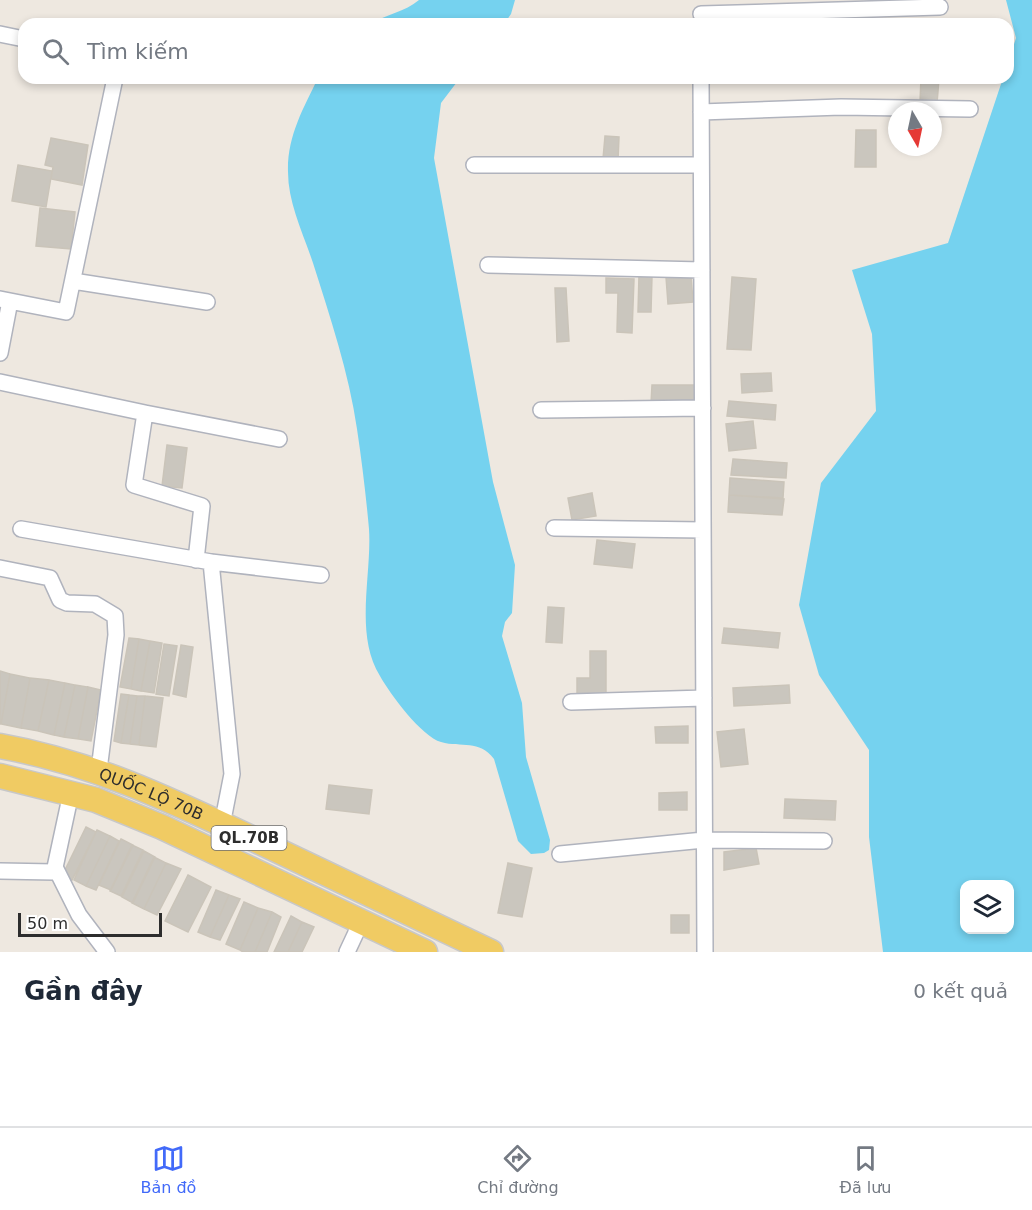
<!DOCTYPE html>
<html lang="vi">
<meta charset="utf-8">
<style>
:root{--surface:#fff;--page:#f2f2f3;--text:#1f2937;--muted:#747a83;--line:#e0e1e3;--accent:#426af9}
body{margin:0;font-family:"DejaVu Sans",sans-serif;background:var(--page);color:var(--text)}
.controls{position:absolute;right:18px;bottom:18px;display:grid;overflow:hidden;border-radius:12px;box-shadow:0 3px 9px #0003}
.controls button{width:54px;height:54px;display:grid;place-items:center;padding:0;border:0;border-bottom:2px solid var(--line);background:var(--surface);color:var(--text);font:30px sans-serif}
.compass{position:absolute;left:888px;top:102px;width:54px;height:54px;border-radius:50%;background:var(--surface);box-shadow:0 3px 9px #0003;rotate:171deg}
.scale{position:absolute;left:18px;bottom:15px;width:144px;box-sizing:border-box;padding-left:6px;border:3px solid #2d2d2d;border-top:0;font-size:16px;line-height:21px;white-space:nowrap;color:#2d2d2d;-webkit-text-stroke:4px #fff;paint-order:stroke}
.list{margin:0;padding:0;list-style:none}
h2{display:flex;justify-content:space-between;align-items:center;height:78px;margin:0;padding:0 24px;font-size:26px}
h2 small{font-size:20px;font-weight:400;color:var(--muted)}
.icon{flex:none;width:33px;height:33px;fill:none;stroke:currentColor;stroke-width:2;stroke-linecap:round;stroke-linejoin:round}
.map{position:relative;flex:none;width:1032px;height:952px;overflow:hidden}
.search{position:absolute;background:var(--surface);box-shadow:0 3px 9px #0003;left:18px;right:18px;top:18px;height:66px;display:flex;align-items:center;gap:15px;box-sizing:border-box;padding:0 21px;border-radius:18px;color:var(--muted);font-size:22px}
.sheet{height:174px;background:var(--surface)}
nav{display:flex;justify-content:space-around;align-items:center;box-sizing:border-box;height:84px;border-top:2px solid var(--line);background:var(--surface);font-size:16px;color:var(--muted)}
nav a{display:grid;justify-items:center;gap:3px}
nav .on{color:var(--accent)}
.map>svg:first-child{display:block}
.water{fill:#75d2ef;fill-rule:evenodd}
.building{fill:#cac6be;stroke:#cac4b9;stroke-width:1.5}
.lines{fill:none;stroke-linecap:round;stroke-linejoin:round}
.street-casing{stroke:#b0b3bd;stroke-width:18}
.primary-casing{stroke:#c8c8c8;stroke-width:27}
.street{stroke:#fff;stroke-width:15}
.primary{stroke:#f0cb63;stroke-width:24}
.labels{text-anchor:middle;stroke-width:6;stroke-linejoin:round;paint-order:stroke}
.shield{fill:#fff;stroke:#6c6c6c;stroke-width:1.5}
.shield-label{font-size:15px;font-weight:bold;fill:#2d2d2d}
.street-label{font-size:16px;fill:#2d2d2d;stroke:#fff}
</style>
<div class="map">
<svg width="1032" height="952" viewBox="0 0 1032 952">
<rect width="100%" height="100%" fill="#eee8e0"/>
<path class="water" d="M419 0H515L511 14 504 24H371C386 14 405 12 419 0Z
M1006 0H1032V952H883L869 837V750L819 675 799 605 821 483 876 411 872 334 852 270 948 243 1003 78H1008V63L1016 38ZM1010 884V930H964V884Z
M318 78H460L441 103 434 158 493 482 515 565 512 613 505 622 502 636 522 703 526 757 550 840 549 850 544 853 531 854 518 841 494 759C479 739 462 748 441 742 422 737 390 694 380 676 354 634 372 575 369 529 366 496 362 462 357 429 349 373 330 317 313 263 303 233 288 203 288 172 287 137 303 109 318 78Z"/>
<path class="building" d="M921 78 939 79 937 103 920 102Z
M856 130H876V167H855Z
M605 136 619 137 618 160 603 159Z
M51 138 88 145 82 185 51 179 53 167 45 165Z
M18 165 52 171 46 207 12 201Z
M40 208 75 212 71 249 36 246Z
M639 275 652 276 651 312H638Z
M691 275 693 302 668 304 666 277Z
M732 277 756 279 751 350 727 349Z
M606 278 634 279 632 333 617 332 618 293H606Z
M555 288H566L569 341 557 342Z
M771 373 772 391 742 393 741 374Z
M652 385H695V405L651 404Z
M729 401 776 405 775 420 727 416Z
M753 421 756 448 729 451 726 424Z
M167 445 187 448 182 488 162 486Z
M733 459 787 463 786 478 731 475Z
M730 478 784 482 783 498 729 495Z
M592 493 596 516 572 520 568 498Z
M729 495 784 499 782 515 728 512Z
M597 540 635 544 632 568 594 564Z
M548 607 564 608 562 643 546 642Z
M724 628 780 633 778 648 722 643Z
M129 638 139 639 131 689 120 687Z
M139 639 150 641 141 691 131 689Z
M150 641 162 643 154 693 141 691Z
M164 644 177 646 169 696 156 694Z
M181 645 193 647 186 697 173 694Z
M590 651H606V694H577V678H590Z
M0 671 10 674 1 724H0Z
M10 674 30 678 21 728 1 724Z
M30 678 49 680 38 731 21 728Z
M49 680 65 683 54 735 38 731Z
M65 683 75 685 64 737 54 735Z
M75 685 88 687 78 739 64 737Z
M789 685 790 703 734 706 733 688Z
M88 687 101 690 91 741 78 739Z
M121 694 129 695 121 743 114 741Z
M129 695 137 696 130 744 121 743Z
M137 696H145L139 745 130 744Z
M145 696 163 698 156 747 139 745Z
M688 726V743H656L655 727Z
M744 729 748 764 721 767 717 732Z
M329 785 372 790 369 814 326 809Z
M687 792V810H659V793Z
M785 799 836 801 835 820 784 818Z
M86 827 96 832 72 880 62 876Z
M97 830 110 836 86 886 74 880Z
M110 836 119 841 96 890 86 886Z
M121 839 133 845 111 890 99 885Z
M132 845 143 850 121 896 110 891Z
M756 848 759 864 724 870V852Z
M144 851 155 857 133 903 122 897Z
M154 857 166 863 144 909 132 903Z
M166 863 181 869 157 915 144 909Z
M508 863 532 868 522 917 498 913Z
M188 875 211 887 188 932 165 921Z
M216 890 229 895 210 937 198 932Z
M229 895 240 899 220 940 210 937Z
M244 902 258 908 240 950 226 944Z
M258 908 272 912 255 952H243L240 950Z
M272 912 281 917 267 952H255Z
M671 915H689V933H671Z
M291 916 302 922 288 952H274Z
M302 922 314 927 302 952H288Z"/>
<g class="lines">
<g class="street-casing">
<path id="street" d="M701 14 940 7
M0 34 24 39
M701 78 705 952
M701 112 841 107 970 109
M474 165H701
M488 265 702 270
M73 281 207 302
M0 299 66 312 115 78
M0 353 10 301
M0 382 145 413 134 485 202 506 196 560
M541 410 703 408
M145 413 279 439
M554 528 703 530
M21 529 211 562 232 774 222 825
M211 562 321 575
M0 568 50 578 60 600 67 603 95 604 115 616 116 635 99 770
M571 702 704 698
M71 793 54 872 56 869 79 915 107 952
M560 854 704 840 824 841
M0 871 54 872
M347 952 361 922"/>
</g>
<g class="primary-casing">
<g id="primary">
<path id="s1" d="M0 746C96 763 177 803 264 844 340 880 415 916 491 952"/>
<path d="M0 776 96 800 162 827 425 952"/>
</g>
</g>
<use href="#street" class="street"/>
<use href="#primary" class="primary"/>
</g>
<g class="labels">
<rect class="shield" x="211.5" y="826" width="75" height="24" rx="4.5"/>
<g class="shield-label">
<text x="249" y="843">QL.70B</text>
</g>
<g class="street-label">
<text dy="6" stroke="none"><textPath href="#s1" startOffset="159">QUỐC LỘ 70B</textPath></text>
</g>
</g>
</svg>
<div class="controls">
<button><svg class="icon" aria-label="layers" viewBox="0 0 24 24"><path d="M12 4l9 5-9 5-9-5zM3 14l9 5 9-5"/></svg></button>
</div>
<svg class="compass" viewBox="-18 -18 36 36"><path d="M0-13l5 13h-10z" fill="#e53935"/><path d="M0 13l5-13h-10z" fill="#747a83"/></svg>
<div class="scale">50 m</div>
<div class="search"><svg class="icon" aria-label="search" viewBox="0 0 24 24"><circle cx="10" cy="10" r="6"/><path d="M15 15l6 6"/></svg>Tìm kiếm</div>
</div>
<section class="sheet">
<h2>Gần đây<small>0 kết quả</small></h2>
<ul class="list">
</ul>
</section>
<nav>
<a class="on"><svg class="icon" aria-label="map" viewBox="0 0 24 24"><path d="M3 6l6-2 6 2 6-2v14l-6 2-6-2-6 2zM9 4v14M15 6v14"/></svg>Bản đồ</a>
<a><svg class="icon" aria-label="directions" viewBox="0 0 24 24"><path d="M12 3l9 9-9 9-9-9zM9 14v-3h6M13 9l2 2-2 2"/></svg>Chỉ đường</a>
<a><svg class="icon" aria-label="saved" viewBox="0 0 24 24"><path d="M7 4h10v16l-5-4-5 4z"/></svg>Đã lưu</a>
</nav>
